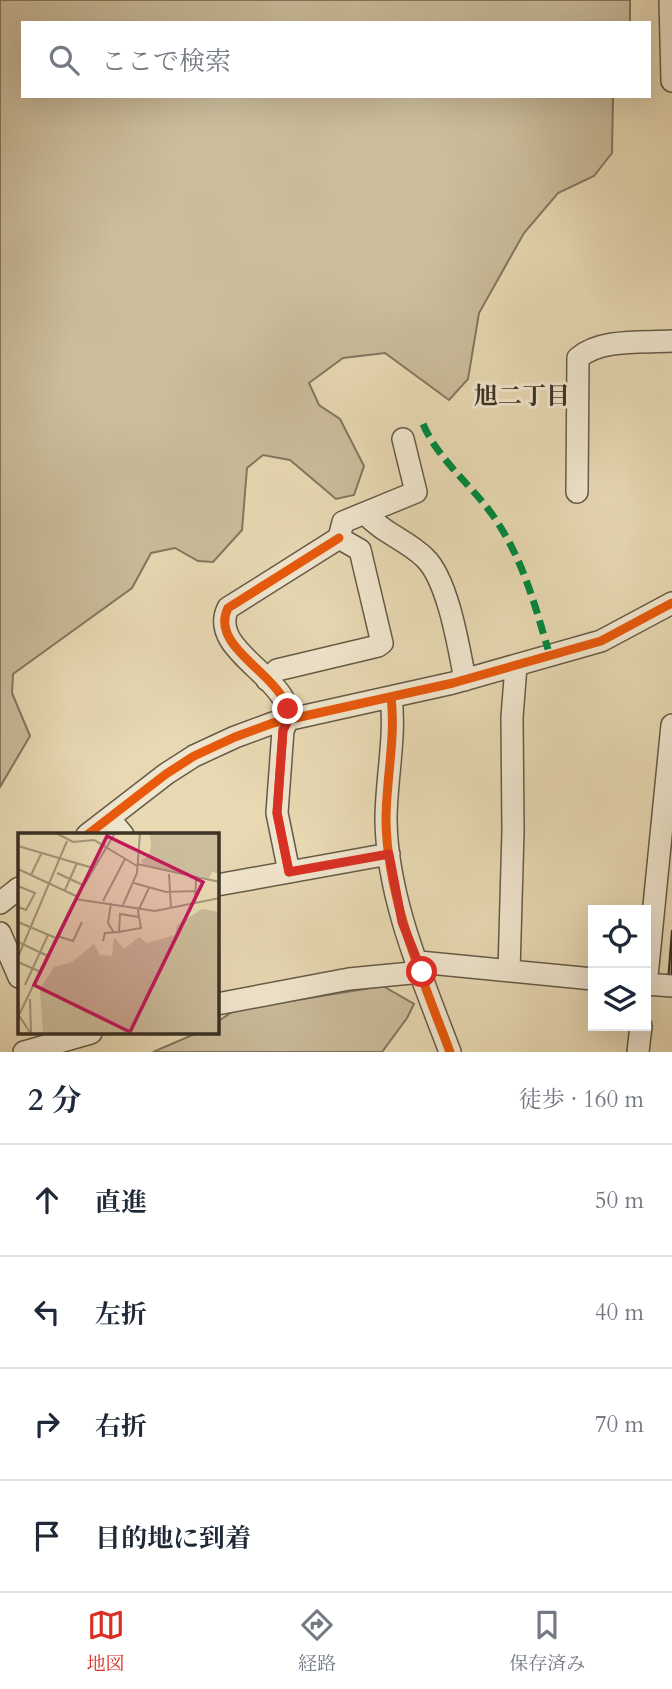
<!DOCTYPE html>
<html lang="ja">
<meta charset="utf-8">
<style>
:root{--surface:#fff;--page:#f6f6f7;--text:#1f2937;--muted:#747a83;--line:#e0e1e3;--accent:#d93025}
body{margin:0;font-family:Cardo,"Noto Serif JP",serif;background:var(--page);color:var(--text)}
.controls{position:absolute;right:21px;bottom:21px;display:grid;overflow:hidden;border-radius:0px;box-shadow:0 7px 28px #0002}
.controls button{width:63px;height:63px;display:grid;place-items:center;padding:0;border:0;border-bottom:2px solid var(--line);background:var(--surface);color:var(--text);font:35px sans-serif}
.stop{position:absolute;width:21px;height:21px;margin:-16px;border:5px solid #d93025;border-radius:50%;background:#fff}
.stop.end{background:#d93025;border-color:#fff;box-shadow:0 2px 7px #0008}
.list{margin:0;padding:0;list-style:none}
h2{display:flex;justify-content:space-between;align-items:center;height:91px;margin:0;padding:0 28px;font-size:30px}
h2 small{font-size:23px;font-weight:400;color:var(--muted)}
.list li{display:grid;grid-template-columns:46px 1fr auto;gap:21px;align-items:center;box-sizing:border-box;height:112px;padding:0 28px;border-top:2px solid var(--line)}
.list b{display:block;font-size:26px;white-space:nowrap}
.list em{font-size:23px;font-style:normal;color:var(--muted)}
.icon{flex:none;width:38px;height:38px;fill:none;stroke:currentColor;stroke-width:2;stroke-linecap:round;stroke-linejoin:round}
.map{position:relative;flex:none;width:672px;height:1052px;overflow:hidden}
.search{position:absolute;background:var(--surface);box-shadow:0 7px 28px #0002;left:21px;right:21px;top:21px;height:77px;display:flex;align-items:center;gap:18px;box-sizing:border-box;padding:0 24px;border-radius:0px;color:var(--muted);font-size:26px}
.sheet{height:539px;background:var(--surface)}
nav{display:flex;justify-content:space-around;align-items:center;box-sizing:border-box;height:98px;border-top:2px solid var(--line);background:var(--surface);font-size:19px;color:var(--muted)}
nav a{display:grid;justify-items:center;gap:4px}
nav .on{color:var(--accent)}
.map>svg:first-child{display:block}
.green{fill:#cbbc9b;stroke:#837660;stroke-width:2}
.building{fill:#95886f;stroke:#3b3125;stroke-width:2}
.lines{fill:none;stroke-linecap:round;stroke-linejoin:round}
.minor-casing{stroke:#665b48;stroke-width:24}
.minor{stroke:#f0e6ce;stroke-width:21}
.quiet{stroke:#00873e;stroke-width:7;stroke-dasharray:14 7;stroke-linecap:butt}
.cycleway-casing{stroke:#f0e6ce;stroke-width:13}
.cycleway{stroke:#e8590c;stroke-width:9}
.route{stroke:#d93025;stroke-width:9}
.labels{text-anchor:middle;stroke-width:6;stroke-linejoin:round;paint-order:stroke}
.neighbourhood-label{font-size:24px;font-weight:bold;fill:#3b3125;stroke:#f0e6ce}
.inset-road{fill:none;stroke:#a3967a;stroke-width:2}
.view{fill:#c2185b;fill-opacity:0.15;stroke:#c2185b;stroke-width:3.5}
.inset-edge{fill:none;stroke:#3b3125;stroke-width:3.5}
</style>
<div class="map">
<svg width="672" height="1052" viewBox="0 0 672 1052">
<rect width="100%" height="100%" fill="#e8d9b3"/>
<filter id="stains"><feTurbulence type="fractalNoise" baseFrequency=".00286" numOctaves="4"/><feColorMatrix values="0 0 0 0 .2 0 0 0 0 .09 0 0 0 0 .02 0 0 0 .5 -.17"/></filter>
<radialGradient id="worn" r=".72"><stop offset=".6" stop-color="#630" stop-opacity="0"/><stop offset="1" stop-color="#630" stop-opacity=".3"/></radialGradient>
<path class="green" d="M0 0H630V23H23V96H613L612 153 594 176 558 193 524 233 479 313 468 379 449 400 385 353 343 358 309 383 319 405 340 419 364 466 354 495 336 499 290 460 263 455 247 468 242 530 213 562 198 561 175 548 151 553 132 588 13 674 12 693 30 736 0 787Z
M383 986 414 1004 407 1018 382 1052H153L197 1033H217V1022L235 1010Z"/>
<path class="building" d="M672 930V981H668Z"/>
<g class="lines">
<g class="minor-casing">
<path id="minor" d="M670 0 672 81
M577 492 578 358C601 338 643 343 672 341
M365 513C382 533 407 540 425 558 448 580 459 648 465 680
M267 680 277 670 378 646 382 643 360 550 339 538 343 522 416 492 403 439
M391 697C396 737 386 780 386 820 387 899 423 980 450 1052
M109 818 123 835
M87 835 166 774 194 756 235 737 273 723 453 683 601 641 672 603
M289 872 277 813 283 730C310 683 205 655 228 608L339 538
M217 885 389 854
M0 903 19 888
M0 933 19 977
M419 962 593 979
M509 971 513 831 512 717 516 666
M646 984 672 986
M646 986 672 725
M217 1004 349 979 422 972
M24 1052 91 1033
M638 1052 641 1026"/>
</g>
<use href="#minor" class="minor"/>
<path class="quiet" d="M423 424C439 461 471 484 494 517 524 561 535 606 550 656"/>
<g class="cycleway-casing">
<path id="cycleway" d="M391 697C396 737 386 780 386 820 387 899 423 980 450 1052
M87 835 166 774 194 756 235 737 273 723 453 683 601 641 672 603
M289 872 277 813 283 730C310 683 205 655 228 608L339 538"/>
</g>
<use href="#cycleway" class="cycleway"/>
</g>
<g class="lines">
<path class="route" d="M288 709 289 719 283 730 277 813 289 872 389 854 402 922 422 972"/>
</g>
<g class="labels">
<g class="neighbourhood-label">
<text x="522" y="404">旭二丁目</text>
</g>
</g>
<g transform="translate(18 833)">
<rect width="201" height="201" fill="#e8d9b3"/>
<path d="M131 0H201V40L194 39 191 45 126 32 123 27 131 23 133 11ZM184 76 201 79V201H25L22 156 36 134 54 129 76 111 82 122 94 123 96 104 106 116 121 104 129 110 157 102 159 92Z" fill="#cbbc9b"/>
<path class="inset-road" d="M38 0 55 9 76 7 119 33M0 13 75 35M119 31 202 49M0 36 58 63M39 40 65 52M151 41 153 75M13 42 23 21M116 50 148 59 177 58M0 53 17 60 8 77 0 74M47 57 59 30M57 66 137 78 202 65M85 68 107 26M93 70 90 90 96 100M177 70 178 47M105 72 119 40 122 0M0 89 38 105M101 99 123 95 120 78 131 55M39 103 55 108 64 89M85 108 87 100 101 99 102 81 121 84M0 109 30 123M0 124 49 8M0 129 23 139M7 152 30 102M12 166 13 199M0 181 13 201M1 182 53 74 97 0"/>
<path class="view" d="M89 3 185 49 112 199 16 152Z"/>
<rect width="201" height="201" class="inset-edge"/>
</g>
<rect width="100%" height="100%" filter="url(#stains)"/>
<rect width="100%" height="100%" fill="url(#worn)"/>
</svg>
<div class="controls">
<button><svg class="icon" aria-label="locate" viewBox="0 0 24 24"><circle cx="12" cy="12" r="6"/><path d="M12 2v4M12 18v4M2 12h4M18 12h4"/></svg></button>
<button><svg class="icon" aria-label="layers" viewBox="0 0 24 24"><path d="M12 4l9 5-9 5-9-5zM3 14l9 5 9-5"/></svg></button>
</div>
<div class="stop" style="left:422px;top:972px"></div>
<div class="stop end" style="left:288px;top:709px"></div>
<div class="search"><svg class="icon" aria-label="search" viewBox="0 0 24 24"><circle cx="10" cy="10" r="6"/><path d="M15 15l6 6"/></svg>ここで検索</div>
</div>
<section class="sheet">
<h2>2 分<small>徒歩 · 160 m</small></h2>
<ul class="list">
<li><svg class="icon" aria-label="ahead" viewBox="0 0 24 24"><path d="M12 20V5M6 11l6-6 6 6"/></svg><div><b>直進</b></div><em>50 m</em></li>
<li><svg class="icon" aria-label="left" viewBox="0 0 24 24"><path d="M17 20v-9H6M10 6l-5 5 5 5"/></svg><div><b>左折</b></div><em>40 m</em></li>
<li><svg class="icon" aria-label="right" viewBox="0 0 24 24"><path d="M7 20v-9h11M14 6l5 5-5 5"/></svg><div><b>右折</b></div><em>70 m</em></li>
<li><svg class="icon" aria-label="arrive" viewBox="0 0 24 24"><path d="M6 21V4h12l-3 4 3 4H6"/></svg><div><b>目的地に到着</b></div></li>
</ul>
</section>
<nav>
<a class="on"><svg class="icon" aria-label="map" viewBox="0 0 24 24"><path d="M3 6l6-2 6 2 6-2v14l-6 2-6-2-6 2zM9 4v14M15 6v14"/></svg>地図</a>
<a><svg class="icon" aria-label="directions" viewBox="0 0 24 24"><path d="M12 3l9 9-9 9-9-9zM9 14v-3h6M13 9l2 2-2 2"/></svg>経路</a>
<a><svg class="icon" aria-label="saved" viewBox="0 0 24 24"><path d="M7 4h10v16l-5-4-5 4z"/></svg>保存済み</a>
</nav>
